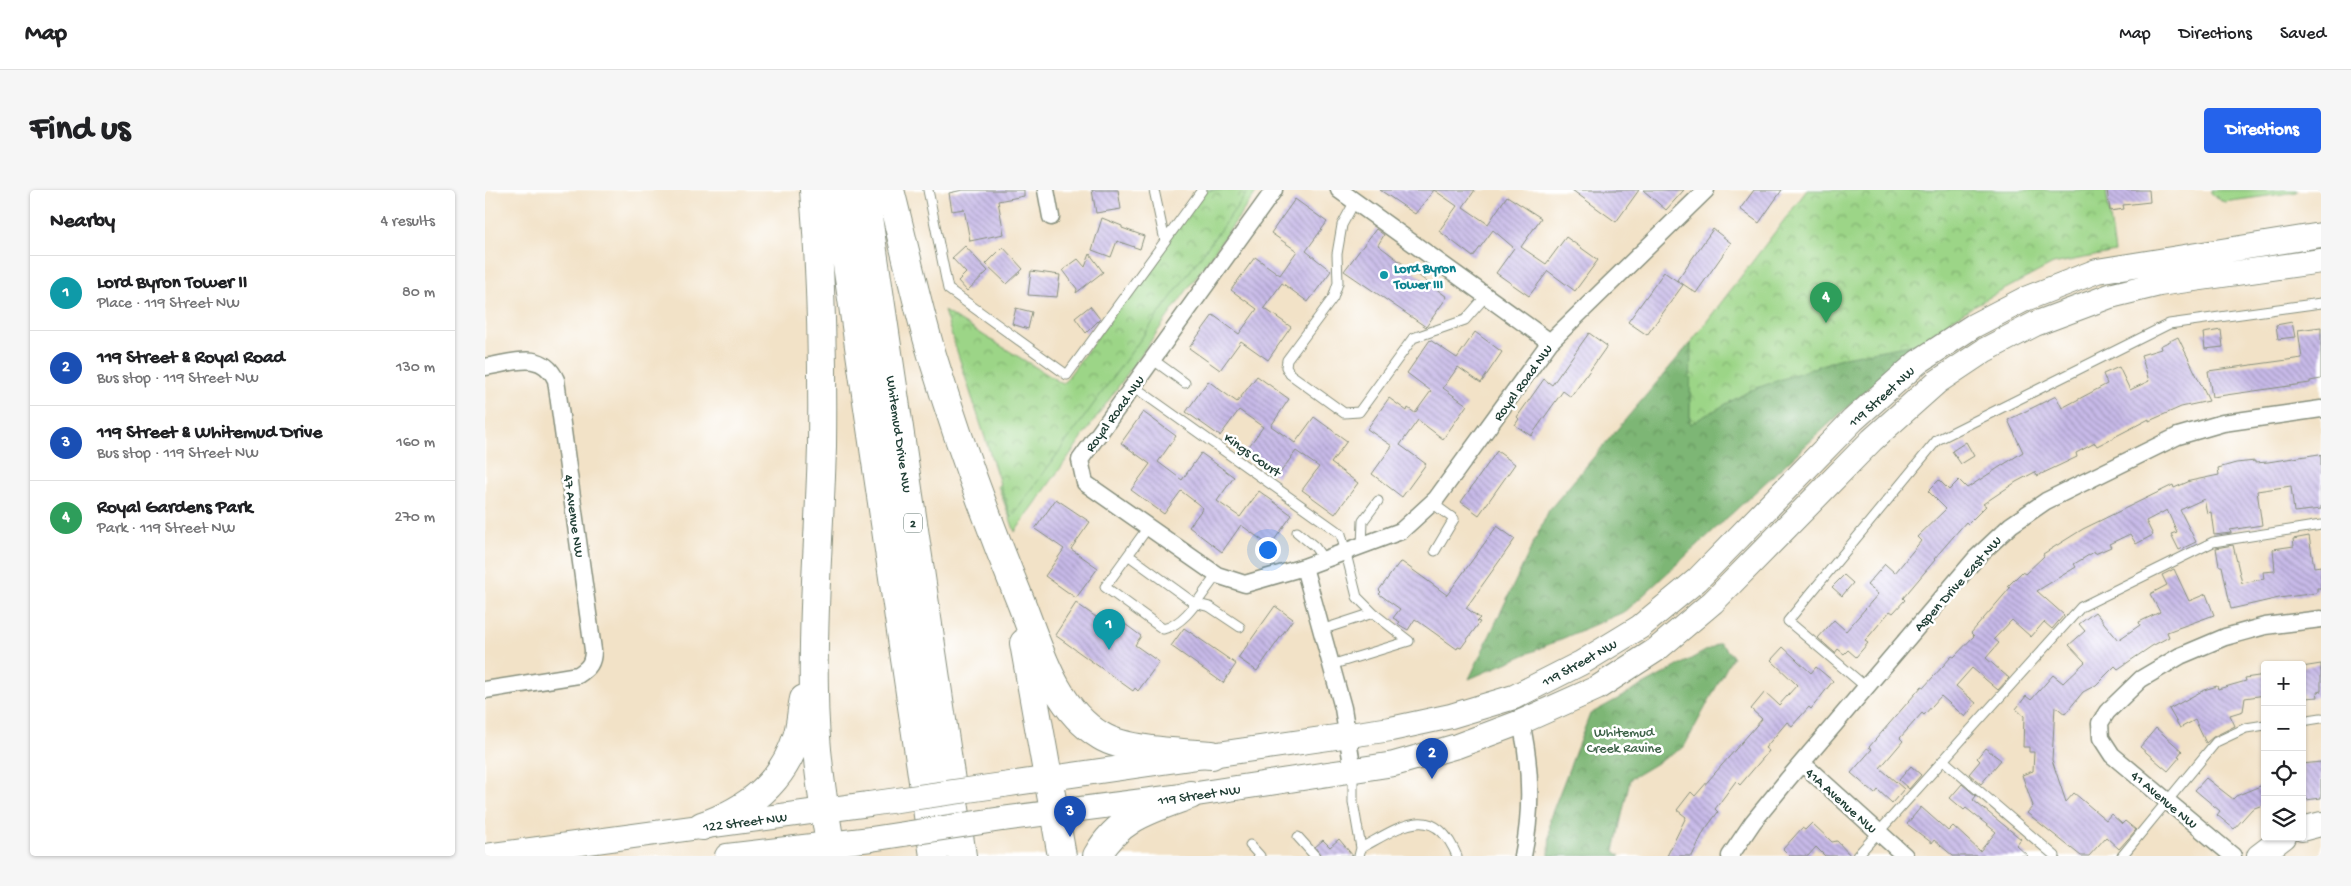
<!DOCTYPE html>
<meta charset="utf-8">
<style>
:root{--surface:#fff;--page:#f6f6f6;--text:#202124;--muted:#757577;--line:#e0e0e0;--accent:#2563eb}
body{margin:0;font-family:"Gochi Hand",sans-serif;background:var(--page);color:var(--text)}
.controls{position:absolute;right:15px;bottom:15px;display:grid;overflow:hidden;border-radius:5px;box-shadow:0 1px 4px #0004}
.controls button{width:45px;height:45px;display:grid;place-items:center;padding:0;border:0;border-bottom:1px solid var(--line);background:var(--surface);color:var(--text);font:25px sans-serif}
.you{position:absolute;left:782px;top:359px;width:18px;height:18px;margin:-12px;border:4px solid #fff;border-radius:50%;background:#1a73e8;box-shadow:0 0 0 8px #1a73e833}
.badge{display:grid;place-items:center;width:32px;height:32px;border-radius:50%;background:var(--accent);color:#fff;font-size:16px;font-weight:700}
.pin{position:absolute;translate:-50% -41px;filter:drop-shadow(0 1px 2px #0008)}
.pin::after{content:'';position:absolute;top:26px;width:18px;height:15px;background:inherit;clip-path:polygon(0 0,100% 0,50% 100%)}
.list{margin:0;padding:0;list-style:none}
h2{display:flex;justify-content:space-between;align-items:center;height:65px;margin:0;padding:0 20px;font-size:21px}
h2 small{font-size:16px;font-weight:400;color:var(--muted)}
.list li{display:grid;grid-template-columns:32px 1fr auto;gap:15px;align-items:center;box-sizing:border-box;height:75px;padding:0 20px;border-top:1px solid var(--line)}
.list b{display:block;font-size:19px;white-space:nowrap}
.list p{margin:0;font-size:16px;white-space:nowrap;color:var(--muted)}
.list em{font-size:16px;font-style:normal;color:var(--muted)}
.icon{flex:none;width:28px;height:28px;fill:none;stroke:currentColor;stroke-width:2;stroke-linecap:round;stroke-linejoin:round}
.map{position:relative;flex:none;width:1836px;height:666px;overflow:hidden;border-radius:5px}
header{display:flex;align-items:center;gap:30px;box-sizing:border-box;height:70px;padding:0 25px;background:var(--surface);border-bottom:1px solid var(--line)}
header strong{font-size:24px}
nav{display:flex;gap:28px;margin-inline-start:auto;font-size:18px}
.intro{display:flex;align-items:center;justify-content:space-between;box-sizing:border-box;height:120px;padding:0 30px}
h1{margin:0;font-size:35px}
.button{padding:12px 22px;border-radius:5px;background:var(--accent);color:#fff;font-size:18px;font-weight:700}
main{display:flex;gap:30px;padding:0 30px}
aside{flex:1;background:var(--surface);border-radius:5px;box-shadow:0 1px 4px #0004}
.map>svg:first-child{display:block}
.grass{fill:#9cd587;stroke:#5e895e}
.forest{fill:url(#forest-crowns);stroke:#4e7a54}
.park{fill:url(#park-crowns);stroke:#5e895e}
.building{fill:url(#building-back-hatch)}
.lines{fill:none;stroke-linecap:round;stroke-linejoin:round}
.lane-casing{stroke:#88907e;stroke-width:11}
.street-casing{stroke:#88907e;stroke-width:19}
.secondary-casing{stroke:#88907e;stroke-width:26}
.highway-casing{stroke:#88907e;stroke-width:30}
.lane{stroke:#fff;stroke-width:9}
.street{stroke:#fff;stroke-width:16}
.secondary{stroke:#fff;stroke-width:24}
.highway{stroke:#fff;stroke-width:28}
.secondary-bridge-casing{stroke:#88907e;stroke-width:26;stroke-linecap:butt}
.secondary-bridge{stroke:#fff;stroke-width:24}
.culture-dot{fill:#0f9aa8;stroke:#fff;stroke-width:2}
.labels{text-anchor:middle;stroke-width:5;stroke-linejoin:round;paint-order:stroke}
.shield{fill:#fff;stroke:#627771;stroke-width:1}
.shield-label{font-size:12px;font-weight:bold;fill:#1f3d34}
.culture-label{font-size:14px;font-weight:bold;fill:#0d838f;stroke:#fff;text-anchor:start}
.street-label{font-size:14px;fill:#1f3d34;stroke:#fff}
.park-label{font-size:14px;fill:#3e6349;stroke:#fff}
</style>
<header>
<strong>Map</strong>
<nav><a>Map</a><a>Directions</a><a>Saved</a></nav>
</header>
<div class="intro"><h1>Find us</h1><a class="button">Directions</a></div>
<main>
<aside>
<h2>Nearby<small>4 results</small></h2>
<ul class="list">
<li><span class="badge" style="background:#0f9aa8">1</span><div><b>Lord Byron Tower II</b><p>Place · 119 Street NW</p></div><em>80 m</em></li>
<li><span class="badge" style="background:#1a4fb4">2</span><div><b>119 Street &amp; Royal Road</b><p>Bus stop · 119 Street NW</p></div><em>130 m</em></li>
<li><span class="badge" style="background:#1a4fb4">3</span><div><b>119 Street &amp; Whitemud Drive</b><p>Bus stop · 119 Street NW</p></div><em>160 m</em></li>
<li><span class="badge" style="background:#2e9e5b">4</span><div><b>Royal Gardens Park</b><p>Park · 119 Street NW</p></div><em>270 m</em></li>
</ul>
</aside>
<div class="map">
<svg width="1836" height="666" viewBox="0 0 1836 666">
<defs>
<pattern id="forest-crowns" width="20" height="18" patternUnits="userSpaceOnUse" patternTransform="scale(1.25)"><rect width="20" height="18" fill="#7db674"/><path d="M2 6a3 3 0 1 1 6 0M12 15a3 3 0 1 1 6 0" fill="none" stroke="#669560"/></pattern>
<pattern id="park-crowns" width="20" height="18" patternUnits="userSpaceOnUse" patternTransform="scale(1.25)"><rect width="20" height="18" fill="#9cd587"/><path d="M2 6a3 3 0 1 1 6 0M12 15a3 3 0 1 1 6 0" fill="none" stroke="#7fae6f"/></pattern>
<pattern id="building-back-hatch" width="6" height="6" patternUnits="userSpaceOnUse" patternTransform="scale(1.25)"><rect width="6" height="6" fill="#c7b9e8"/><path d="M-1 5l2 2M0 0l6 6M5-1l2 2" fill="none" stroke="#a198bd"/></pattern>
</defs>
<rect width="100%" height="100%" fill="#fff"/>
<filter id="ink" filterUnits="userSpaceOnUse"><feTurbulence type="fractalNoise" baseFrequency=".02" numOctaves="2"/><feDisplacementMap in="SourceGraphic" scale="10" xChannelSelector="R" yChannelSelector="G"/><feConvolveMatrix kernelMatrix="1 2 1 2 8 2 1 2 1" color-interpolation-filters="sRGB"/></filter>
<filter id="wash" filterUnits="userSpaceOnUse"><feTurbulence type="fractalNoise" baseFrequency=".0096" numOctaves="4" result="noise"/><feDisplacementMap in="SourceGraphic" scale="20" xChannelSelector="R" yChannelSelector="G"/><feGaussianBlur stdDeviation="1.12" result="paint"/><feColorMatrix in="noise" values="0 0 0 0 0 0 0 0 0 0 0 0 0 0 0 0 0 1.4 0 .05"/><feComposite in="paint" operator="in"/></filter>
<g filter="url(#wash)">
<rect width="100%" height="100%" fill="#f2e2c7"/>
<path class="grass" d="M722 0H773L530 342 513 296Z
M1726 0H1812V2L1739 12 1726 3Z"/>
<path class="forest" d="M1206 152 1205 234 1266 200 1359 167 1431 154 1141 421 984 489 1064 320Z
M1235 453 1248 466 1199 557 1145 589 1129 661 1135 666H1064L1065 628 1105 524Z"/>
<path class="park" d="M719 0H764L526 328 459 121 578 194Z
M1322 0H1621L1630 62 1568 74 1490 115 1431 154 1359 167 1266 200 1205 234 1206 152Z"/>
<g id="blocks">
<path class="building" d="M478 0H539V6L513 11 519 44 485 51 479 19 467 21 464 3Z
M607 0H633L636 19 611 23Z
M895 0H949L930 24Z
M949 0H990L978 17 1003 34 1022 6 1056 28 1036 57 1061 74 1081 47 1113 70 1090 101 1063 81 1044 106 1011 83 1029 58 1008 40 988 67 954 41 972 16Z
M1087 0H1154L1131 32Z
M1158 0H1199L1181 20Z
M1269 0H1297L1274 33 1255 19Z
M1622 0H1664L1665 12 1638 15 1639 19 1625 21Z
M810 9 842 32 821 61 846 81 823 112 797 93 779 118 806 137 783 170 756 151 735 180 704 158 728 125 754 144 772 119 746 100 770 67 795 85 812 61 786 43Z
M617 28 637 36V38L659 46 655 59 632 51 626 67 607 60Z
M891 39 899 45 893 55 962 107 941 137 859 81Z
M1228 39 1246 53 1211 103 1192 90Z
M480 56 503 81 482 101 473 91 481 83 467 68Z
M518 57 538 79 522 94 501 74Z
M605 64 618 82 591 103 592 99 578 80 593 69 600 77Z
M546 81 575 85 572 107 543 105Z
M1179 82 1198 95 1162 145 1143 132Z
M605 116 615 129 601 143 590 128Z
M531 118 547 122 543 139 527 134Z
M1807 132 1810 147 1793 149 1791 135Z
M1836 137V189L1825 191V193L1727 207 1723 181 1817 168 1813 140Z
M1736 140 1738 157 1720 159 1718 143Z
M990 142 1017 162 996 193 973 177 958 198 982 215 958 249 933 230 915 255 941 274 917 307 887 284 907 256 882 239 904 208 922 221 923 218 930 223 946 201 922 183 945 150 972 168Z
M1104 143 1122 156 1086 207 1078 201 1046 246 1030 235 1034 229 1032 227 1059 189 1067 195Z
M1693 147 1724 211 1696 217 1664 231V229L1612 256 1610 253 1591 263 1592 267 1552 286 1550 282 1531 292 1498 314 1501 316 1483 334 1481 332 1449 369 1450 370 1418 408 1420 410 1408 423 1405 421 1380 451 1383 453 1371 467 1363 460 1359 464 1353 459 1350 463 1333 448 1349 430 1361 441 1393 404 1382 395 1400 374 1410 383 1436 351 1432 347 1461 319 1443 301 1454 290 1464 300 1474 290 1482 298 1538 262 1523 230 1571 206 1577 218 1622 194 1618 184 1634 177 1645 200 1664 191 1656 165 1676 159 1675 156Z
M772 186 804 209 786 236 810 253 829 227 862 251 846 273 873 293 850 324 817 300 834 277 811 261 792 287 759 263 778 237 754 220 735 246 701 222 723 191 752 212Z
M658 222 691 246 673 272 697 290 716 263 749 287 732 311 755 327 774 301 807 325 785 356 756 335 737 362 704 337 718 318 696 301 679 324 646 300 665 274 636 253Z
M1481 252 1489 266 1476 274 1467 261Z
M1012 261 1030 274 994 325 976 312Z
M1834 264 1836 266V319L1809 322 1806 296 1772 301 1777 335 1745 340 1746 343 1729 345 1726 322 1722 323 1719 309 1695 320 1711 352 1694 360 1686 344 1692 342 1682 320 1661 331 1668 345 1651 354 1645 344 1624 354 1626 357 1610 364 1609 362 1589 374 1591 377 1552 401 1579 425 1567 439 1559 432 1546 447 1527 430 1509 449 1514 453 1501 468 1524 488 1513 500 1487 478 1471 496 1491 513 1480 527 1456 506 1439 525 1437 523 1415 548 1418 551 1395 578 1419 599 1407 613 1393 600 1390 604 1366 583 1387 559 1384 557 1437 496 1439 497 1467 466 1469 467 1489 446 1486 443 1525 398 1523 396 1537 382 1540 384 1559 366 1558 364 1598 339 1688 295 1689 298 1705 291 1734 285 1733 278 1751 273 1770 271V273L1783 272Z
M571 309 605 332 586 359 613 378 591 408 560 386 579 359 550 339Z
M1012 336 1030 349 981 418 995 428 992 431 995 432 976 458 973 457 972 459 930 429 923 440 913 434 915 432 908 428 915 419 894 404 896 402 894 400 914 373 917 372 962 405Z
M1824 346 1829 377 1836 376V398H1832V403L1794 408 1746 419 1737 376H1734L1731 358 1748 355 1757 393 1779 389 1778 382 1790 381 1788 359 1809 356 1808 349Z
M1689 379 1704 411 1721 404 1729 425 1682 442 1684 447 1667 456 1633 479 1630 476 1611 495 1598 502 1580 524 1570 516 1567 570 1581 612 1589 603 1621 630 1626 624 1637 634 1640 631 1651 640 1634 659 1621 647 1604 666H1596L1542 623 1548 616 1537 585 1548 581 1549 562H1544V557H1538L1539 526 1531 519 1541 506 1546 510 1568 485 1578 493 1600 472 1584 455 1600 441 1594 434 1610 422 1633 450 1655 435 1654 432 1675 422 1665 404 1682 395 1677 385Z
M1359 385 1368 393 1357 406 1347 397Z
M591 413 634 443 640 434 656 446 650 455 674 472 653 501 650 498 648 501 570 445Z
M790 416 808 429 772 481 753 468Z
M699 438 751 474 738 493 686 456Z
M1298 457 1326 483 1331 477 1348 491 1326 519 1324 517 1307 536 1302 532 1280 558 1284 561 1255 595 1251 591 1230 619 1233 622 1219 641 1207 666H1182L1201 627 1192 620 1206 602 1210 606 1277 529 1266 519 1280 502 1294 515 1312 495 1286 470Z
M1836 474V501L1832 502 1833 507 1820 508 1819 504H1817V477Z
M1780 485V505L1760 508 1758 521 1745 525 1750 536 1728 547 1721 553 1710 530 1695 538 1684 519 1719 500 1732 496 1733 499 1761 491 1760 488Z
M1671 538 1697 561 1693 566 1695 567 1683 581 1655 557Z
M1500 558 1516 570 1496 594 1484 584 1495 571 1492 568Z
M1836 572V608L1821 610 1817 574Z
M1426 576 1436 585 1424 599 1414 590Z
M1721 588 1748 609 1751 606 1780 594V614L1767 619 1749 639 1732 625 1735 621 1710 600Z
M1477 594 1491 606 1488 610 1536 649 1531 655 1543 666H1468L1449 650 1447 653 1422 634 1436 617 1463 641 1468 636 1495 661 1511 642 1481 618 1479 620 1465 608Z
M1327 633 1347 652 1352 651 1366 666H1340L1331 657 1323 666H1305L1298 659 1317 638 1320 640Z
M854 649 868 666H836L830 657 838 650 845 657Z"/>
</g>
</g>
<g filter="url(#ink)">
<use href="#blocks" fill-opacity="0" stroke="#88907e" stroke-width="1"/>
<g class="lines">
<g class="lane-casing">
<path id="lane" d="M443 0 463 99 582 185 680 51
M669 0 680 51 717 0
M870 11 857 35 852 64 853 93 848 108 802 170 801 177 805 184 859 223 874 222 928 148 980 130 1001 106
M667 169 700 193
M648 196 856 344 872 407 888 423
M947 313 969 329 950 361
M664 336 620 397 678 439C702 434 717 403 732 385
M812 342 830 357 839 370
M877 356 878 331 893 311
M643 365 709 413 725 417 755 437
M836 440 888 423 924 451 846 475
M1382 498 1303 431 1452 250 1684 134 1836 113
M1817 531 1836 528
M1458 570 1570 666
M868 581V612L876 658 874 666
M813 647 830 666
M765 655 775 666
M876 658C915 637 949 610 972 666
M1372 666 1596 417 1728 352 1836 335
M1637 666 1731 552 1761 538 1780 535"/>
</g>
<g class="street-casing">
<path id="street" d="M561 0 566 27
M789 0 595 270 600 293 732 385 760 394 819 377 916 341 951 309 1065 152 1221 0
M854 0 1065 152
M0 177C27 173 57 159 71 190L108 460C108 473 104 478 93 485L0 500
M819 377 858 518 868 581
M1036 532C1046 576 1047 622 1038 666
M1317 573 1420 666
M1245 666 1268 632 1303 589 1491 368 1526 335 1561 311 1693 246 1738 233 1836 219
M1748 666 1627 565 1616 548 1615 533 1622 522 1656 489 1695 466 1740 447 1780 436 1836 429"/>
</g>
<g class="secondary-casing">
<path id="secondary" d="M518 595 906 539 966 526 1029 507 1096 473 1155 437 1212 390 1368 230 1433 172 1488 136 1540 109 1612 81 1836 45
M517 629 705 605 909 574 972 556 1036 532 1112 498 1171 460 1228 412 1387 250 1452 192 1500 160 1550 134 1625 106 1674 94 1836 71
M1817 639 1836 634
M1 666 384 614
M242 666 386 649
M1774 666 1799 647"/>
</g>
<g class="highway-casing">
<path id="highway" d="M329 0C336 85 338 171 337 256 335 338 327 419 329 501 329 556 338 612 347 666
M351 0 449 666
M379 0 477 666
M405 0C419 55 431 111 447 165 472 247 502 330 535 410 554 457 569 518 616 546 640 561 699 563 727 565
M539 453 577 666
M217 636C262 620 297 594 312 547 316 535 316 522 319 509
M612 666C634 627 666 619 705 605"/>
</g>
<use href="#lane" class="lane"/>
<use href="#street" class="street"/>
<use href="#secondary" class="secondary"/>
<use href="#highway" class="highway"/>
<g class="secondary-bridge-casing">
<path id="secondary-bridge" d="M384 614 518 595
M386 649 517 629"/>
</g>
<use href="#secondary-bridge" class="secondary-bridge"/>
</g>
</g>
<circle class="culture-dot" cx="899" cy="85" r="5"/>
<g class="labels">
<rect class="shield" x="419" y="323.5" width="18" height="19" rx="4"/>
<g class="shield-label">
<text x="428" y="337">2</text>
</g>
<g class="culture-label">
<text x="909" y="82">Lord Byron<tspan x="909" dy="16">Tower III</tspan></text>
</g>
<g class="street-label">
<text transform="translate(1037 192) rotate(-54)" y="5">Royal Road NW</text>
<text transform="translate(1396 206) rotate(-42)" y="5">119 Street NW</text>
<text transform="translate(629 223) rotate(-54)" y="5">Royal Road NW</text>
<text transform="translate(415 244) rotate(82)" y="5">Whitemud Drive NW</text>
<text transform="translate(768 264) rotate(35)" y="5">Kings Court</text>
<text transform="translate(90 326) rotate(82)" y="5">47 Avenue NW</text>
<text transform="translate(1472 393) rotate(-48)" y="5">Aspen Drive East NW</text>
<text transform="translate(1094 472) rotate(-29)" y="5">119 Street NW</text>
<text transform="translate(714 604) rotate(-8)" y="5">119 Street NW</text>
<text transform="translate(1680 609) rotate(40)" y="5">41 Avenue NW</text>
<text transform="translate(1357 610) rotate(42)" y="5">41A Avenue NW</text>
<text transform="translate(260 631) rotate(-7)" y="5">122 Street NW</text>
</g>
<g class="park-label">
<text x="1139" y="546">Whitemud<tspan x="1139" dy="16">Creek Ravine</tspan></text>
</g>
</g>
</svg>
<div class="controls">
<button>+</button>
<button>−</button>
<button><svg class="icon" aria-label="locate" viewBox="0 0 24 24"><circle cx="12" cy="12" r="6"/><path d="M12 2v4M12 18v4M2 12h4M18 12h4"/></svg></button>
<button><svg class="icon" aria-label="layers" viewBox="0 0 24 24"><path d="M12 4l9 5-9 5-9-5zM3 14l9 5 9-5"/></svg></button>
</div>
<div class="you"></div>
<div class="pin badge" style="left:624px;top:460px;background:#0f9aa8">1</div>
<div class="pin badge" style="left:947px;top:589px;background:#1a4fb4">2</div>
<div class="pin badge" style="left:585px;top:647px;background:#1a4fb4">3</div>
<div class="pin badge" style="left:1341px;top:133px;background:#2e9e5b">4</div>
</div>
</main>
